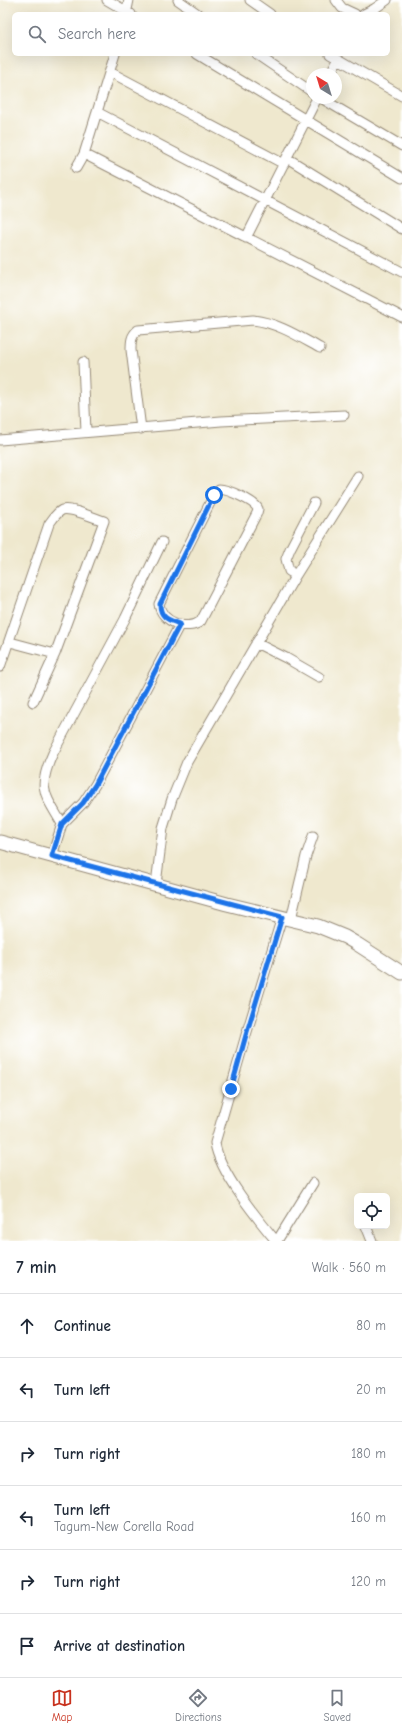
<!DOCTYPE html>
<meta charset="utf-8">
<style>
:root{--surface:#fff;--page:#f6f6f7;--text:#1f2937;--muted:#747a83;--line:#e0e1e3;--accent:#c8321e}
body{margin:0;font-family:"Comic Neue",sans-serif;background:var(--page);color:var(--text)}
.controls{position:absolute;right:12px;bottom:12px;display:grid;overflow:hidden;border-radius:6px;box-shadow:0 4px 16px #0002}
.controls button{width:36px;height:36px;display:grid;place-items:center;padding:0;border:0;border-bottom:1px solid var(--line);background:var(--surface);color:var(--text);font:20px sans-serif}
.compass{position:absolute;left:306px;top:68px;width:36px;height:36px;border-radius:50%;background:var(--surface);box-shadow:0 4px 16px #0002;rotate:322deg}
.stop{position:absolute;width:12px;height:12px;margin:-9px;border:3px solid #1a73e8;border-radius:50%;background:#fff}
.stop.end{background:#1a73e8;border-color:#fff;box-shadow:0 1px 4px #0008}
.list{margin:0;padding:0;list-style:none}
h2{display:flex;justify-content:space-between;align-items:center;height:52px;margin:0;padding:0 16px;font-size:17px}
h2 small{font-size:13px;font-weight:400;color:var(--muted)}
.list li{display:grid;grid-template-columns:26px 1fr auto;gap:12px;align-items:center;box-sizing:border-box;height:64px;padding:0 16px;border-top:1px solid var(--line)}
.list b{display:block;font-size:15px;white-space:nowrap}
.list p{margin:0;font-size:13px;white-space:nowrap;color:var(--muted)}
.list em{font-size:13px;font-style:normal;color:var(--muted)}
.icon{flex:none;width:22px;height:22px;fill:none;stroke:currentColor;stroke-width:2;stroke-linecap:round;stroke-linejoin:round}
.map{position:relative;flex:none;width:402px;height:1241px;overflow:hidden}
.search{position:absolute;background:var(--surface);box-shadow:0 4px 16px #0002;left:12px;right:12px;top:12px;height:44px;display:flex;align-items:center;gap:10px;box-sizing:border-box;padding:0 14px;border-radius:6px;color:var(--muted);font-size:15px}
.sheet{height:436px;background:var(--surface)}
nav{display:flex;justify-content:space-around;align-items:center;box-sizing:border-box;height:56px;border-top:1px solid var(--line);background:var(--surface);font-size:11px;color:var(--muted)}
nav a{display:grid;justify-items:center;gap:2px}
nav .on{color:var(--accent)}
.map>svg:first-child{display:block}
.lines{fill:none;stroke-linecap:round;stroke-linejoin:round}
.minor-casing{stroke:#958976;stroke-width:11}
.secondary-casing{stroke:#958976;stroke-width:15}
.minor{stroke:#fff;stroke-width:9}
.secondary{stroke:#fff;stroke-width:13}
.route{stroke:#1a73e8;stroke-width:5}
</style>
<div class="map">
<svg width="402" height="1241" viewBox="0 0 402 1241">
<rect width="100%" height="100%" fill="#fff"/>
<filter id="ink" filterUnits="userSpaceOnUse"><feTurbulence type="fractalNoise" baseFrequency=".025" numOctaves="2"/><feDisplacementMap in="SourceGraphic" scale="8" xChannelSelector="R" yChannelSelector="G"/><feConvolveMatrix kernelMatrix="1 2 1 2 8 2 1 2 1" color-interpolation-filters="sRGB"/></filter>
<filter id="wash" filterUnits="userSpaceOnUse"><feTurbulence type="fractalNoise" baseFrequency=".012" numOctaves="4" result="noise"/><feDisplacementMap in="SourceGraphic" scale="16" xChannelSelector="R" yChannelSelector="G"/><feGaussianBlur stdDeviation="0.9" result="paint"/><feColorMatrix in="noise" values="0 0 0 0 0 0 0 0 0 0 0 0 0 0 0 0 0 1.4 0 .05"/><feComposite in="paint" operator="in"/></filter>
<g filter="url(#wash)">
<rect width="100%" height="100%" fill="#efe8ce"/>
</g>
<g filter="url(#ink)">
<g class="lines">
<g class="minor-casing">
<path id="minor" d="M107 0 131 14
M178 0 198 14
M250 0 270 14
M336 0 342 8 355 14
M126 14 129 0
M364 14 374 9 387 0
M197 54 402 178
M256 54 312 92
M330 54 402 96
M110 72 284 164
M330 74 338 59
M321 98 402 146
M97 112 402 272
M84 154 402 317
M287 158 402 229
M76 168 84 154 115 54
M246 238 317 98
M83 362 86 432
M141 429 131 350C131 341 131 336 138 330L253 320C278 323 298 336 320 348
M0 440 221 421 344 415
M219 489C227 489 255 501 258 509L257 513 201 621C188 632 161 622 159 604L214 495Z
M296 575 289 571 286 559 290 549 314 503
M10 642 55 654
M256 643 286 658 319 677
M0 667 49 524C53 519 56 513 62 510 71 507 94 518 104 521L55 654 33 702
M62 824C44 793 37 788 53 753L125 619 162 542
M52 856 62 824 83 803 95 785 180 624
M156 884 163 828 172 799 187 762 296 575 358 476
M291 919 306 856 313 836
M366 1226 372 1241
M276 1241C257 1218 219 1172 215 1143L246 1035 282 917
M277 1241 313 1183"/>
</g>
<g class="secondary-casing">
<path id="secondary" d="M0 842 227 904 318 926 345 937 357 944 402 973"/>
</g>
<use href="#minor" class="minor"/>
<use href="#secondary" class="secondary"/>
</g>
</g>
<g class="lines" filter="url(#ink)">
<path class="route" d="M214 495 160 604C160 618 169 620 180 624L95 785 83 803 62 824 52 856 282 917 246 1035 231 1089"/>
</g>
</svg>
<div class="controls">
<button><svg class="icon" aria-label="locate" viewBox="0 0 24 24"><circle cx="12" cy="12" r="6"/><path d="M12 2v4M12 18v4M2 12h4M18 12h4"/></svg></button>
</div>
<svg class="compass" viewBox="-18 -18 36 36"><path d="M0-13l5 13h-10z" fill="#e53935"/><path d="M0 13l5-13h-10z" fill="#747a83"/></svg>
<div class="stop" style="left:214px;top:495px"></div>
<div class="stop end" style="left:231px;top:1089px"></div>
<div class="search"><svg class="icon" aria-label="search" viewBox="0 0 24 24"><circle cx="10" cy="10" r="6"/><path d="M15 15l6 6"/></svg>Search here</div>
</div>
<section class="sheet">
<h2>7 min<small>Walk · 560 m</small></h2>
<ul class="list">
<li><svg class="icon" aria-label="ahead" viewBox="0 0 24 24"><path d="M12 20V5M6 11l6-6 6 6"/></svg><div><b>Continue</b></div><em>80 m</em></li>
<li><svg class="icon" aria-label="left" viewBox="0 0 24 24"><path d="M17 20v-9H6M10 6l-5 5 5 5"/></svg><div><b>Turn left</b></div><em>20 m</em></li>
<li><svg class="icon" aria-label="right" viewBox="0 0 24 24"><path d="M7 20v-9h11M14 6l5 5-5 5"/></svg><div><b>Turn right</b></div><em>180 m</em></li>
<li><svg class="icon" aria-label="left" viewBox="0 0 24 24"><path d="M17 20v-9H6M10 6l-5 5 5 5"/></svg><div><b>Turn left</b><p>Tagum-New Corella Road</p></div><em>160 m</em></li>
<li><svg class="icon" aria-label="right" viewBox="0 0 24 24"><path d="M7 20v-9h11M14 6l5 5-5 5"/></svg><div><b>Turn right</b></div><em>120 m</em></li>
<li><svg class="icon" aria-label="arrive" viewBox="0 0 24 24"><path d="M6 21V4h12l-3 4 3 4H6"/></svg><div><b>Arrive at destination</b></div></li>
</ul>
</section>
<nav>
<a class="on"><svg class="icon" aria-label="map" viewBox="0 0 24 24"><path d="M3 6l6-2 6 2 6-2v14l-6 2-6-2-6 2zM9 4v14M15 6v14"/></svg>Map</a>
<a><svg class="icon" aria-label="directions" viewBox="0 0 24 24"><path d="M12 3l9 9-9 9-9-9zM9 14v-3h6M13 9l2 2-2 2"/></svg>Directions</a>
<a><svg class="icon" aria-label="saved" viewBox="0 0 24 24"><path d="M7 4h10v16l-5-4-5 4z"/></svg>Saved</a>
</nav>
